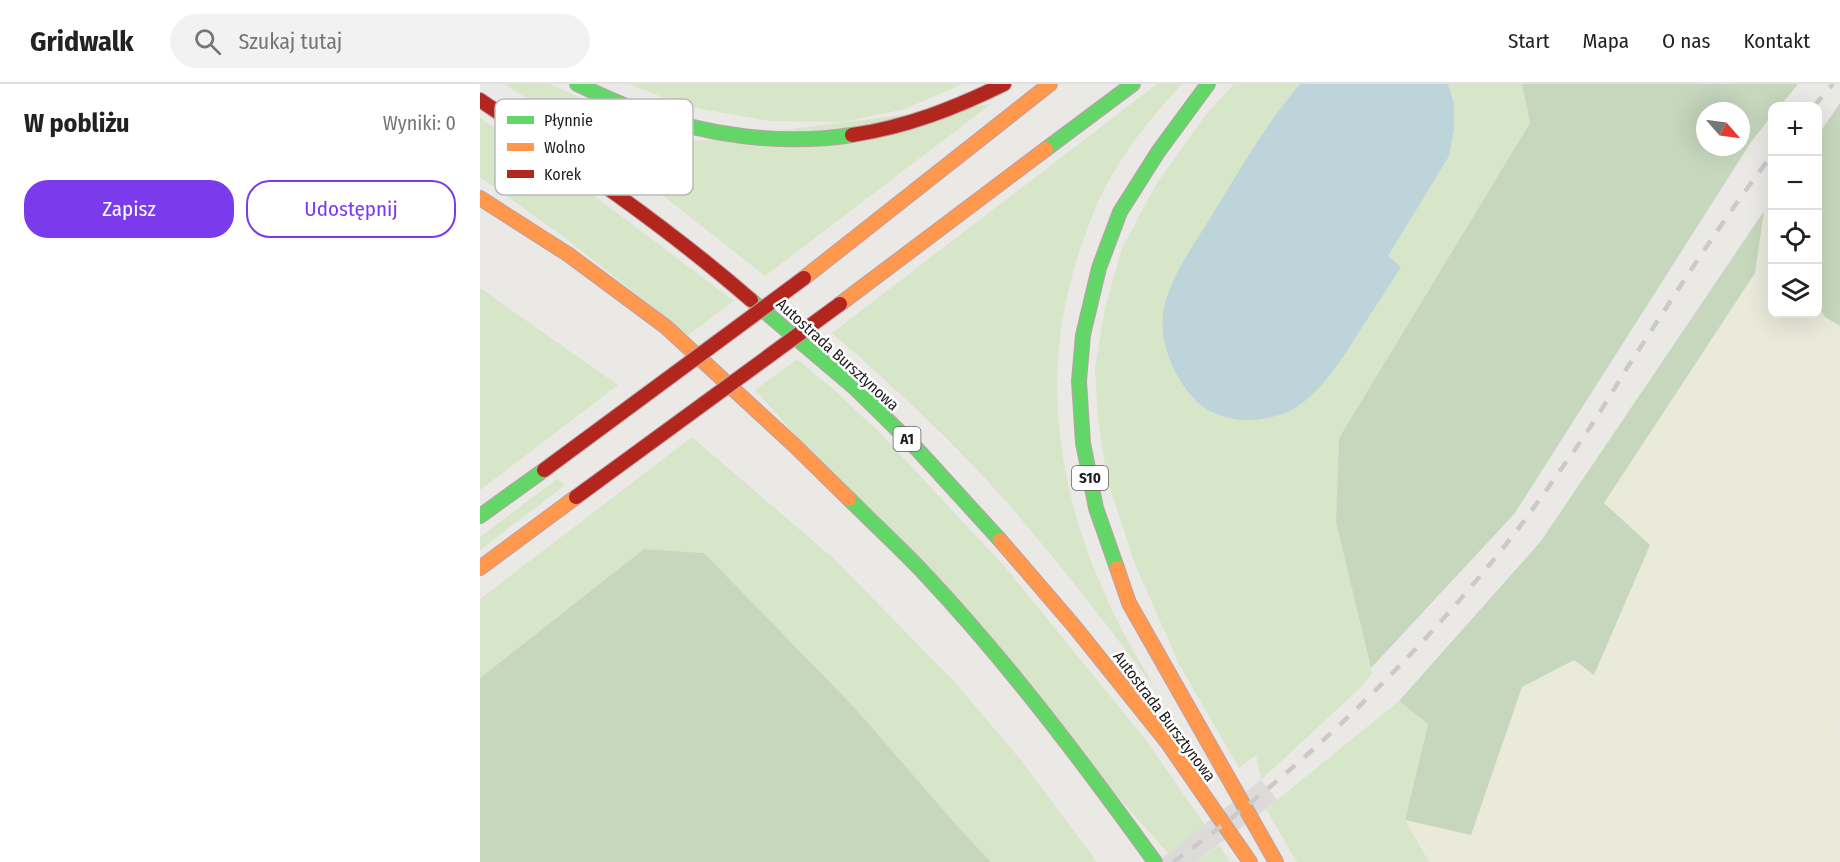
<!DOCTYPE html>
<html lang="pl">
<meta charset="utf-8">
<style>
:root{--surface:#fff;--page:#f2f2f2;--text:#222;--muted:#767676;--line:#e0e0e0;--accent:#7c3aed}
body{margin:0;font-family:"Fira Sans Condensed",sans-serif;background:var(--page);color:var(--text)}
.controls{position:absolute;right:18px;top:18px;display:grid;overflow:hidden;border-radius:12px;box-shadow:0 6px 24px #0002}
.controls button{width:54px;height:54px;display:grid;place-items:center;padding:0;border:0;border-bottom:2px solid var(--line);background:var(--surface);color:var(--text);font:30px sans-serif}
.compass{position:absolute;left:1216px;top:18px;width:54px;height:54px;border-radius:50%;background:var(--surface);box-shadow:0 6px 24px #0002;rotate:118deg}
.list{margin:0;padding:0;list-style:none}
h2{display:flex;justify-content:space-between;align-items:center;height:78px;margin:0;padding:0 24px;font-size:26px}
h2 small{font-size:20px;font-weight:400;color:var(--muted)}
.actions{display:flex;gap:12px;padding:18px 24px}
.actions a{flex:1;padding:14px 0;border:2px solid var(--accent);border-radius:24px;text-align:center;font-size:21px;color:var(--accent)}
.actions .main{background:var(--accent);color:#fff}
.icon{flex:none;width:33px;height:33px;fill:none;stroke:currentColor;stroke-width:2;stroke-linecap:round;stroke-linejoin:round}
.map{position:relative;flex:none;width:1360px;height:778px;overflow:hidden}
header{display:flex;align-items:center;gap:36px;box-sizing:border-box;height:84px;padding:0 30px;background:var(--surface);border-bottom:2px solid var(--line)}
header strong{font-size:28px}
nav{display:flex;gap:33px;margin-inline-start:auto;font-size:21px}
.search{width:420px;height:54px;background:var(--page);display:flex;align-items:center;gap:15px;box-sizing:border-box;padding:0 21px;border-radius:33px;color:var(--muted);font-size:22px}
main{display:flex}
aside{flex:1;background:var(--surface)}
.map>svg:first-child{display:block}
.farmland{fill:#e9eada}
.grass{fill:#d7e5c8}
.forest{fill:#c6d7be;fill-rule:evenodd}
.water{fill:#bdd4db}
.pier{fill:#dcdbda}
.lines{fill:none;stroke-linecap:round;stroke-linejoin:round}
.fast-casing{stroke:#bda0a8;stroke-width:16}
.slow-casing{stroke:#bda0a8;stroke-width:16}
.jam-casing{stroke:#bda0a8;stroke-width:16}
.fast{stroke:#63d668;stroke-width:14}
.slow{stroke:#ff974d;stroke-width:14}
.jam{stroke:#b3261e;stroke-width:14}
.rail{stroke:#cacac9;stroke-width:4.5;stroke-dasharray:12 12;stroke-linecap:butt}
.jam-bridge-casing{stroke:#bda0a8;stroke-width:16;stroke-linecap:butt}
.jam-bridge{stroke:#b3261e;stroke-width:14}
.labels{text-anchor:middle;stroke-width:5;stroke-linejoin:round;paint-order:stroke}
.shield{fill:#fff;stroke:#616161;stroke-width:1.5}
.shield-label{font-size:15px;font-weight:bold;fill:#1d1d1d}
.street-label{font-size:16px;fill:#1d1d1d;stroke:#fff}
.key{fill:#fff;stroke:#bbb;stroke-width:1.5}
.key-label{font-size:16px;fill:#1d1d1d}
</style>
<header>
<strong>Gridwalk</strong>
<div class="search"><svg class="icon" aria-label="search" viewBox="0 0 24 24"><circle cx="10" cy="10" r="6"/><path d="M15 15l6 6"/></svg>Szukaj tutaj</div>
<nav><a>Start</a><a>Mapa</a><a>O nas</a><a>Kontakt</a></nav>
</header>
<main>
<aside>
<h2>W pobliżu<small>Wyniki: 0</small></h2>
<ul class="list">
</ul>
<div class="actions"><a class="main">Zapisz</a><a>Udostępnij</a></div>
</aside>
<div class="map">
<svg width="1360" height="778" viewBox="0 0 1360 778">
<rect width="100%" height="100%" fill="#ebe9e6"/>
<path class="farmland" d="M1292 115V230H1338V222L1345 233 1360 242V612L1358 629 1360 778H949L925 736 991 751 1042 603 1094 576 1115 590 1123 420 1275 189 1284 127Z"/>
<path class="grass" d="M24 0H70L116 21 217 57 511 20 285 192 158 92 79 34Z
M149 0H482L425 25 362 38 290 37 205 22Z
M677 0H702C677 27 654 54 635 86 621 108 612 132 603 157 559 279 574 398 627 515 641 547 659 577 677 607 629 544 581 481 529 421 475 359 414 303 352 249Z
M754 0H1042L1050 39 859 354 856 438 892 589 881 603 781 696 776 671 759 684 699 580 654 478 627 394 618 336 615 283 625 224 642 164 677 99 727 29Z
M0 34 97 99 254 217 208 251 84 153 0 93Z
M0 204 138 301 0 406Z
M317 275 353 305 400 349 525 483 665 655 725 741 689 770 275 306Z
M212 353 354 475 474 597 540 675 617 778H511L479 744 374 623 224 469 164 465 0 594V515Z
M77 395 85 401 0 466V453Z
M919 617 948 639 925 736 949 778H817L786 725Z
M739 761 750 778H715Z"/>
<path class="forest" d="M1042 0H1318L1300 22H1292V31L1271 58 1035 429 891 584 856 438 859 354 1050 39ZM1225 27H1261V63H1225Z
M1360 19V242L1345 233 1338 222V51Z
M1284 127 1275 189 1124 419 1170 461 1114 591 1094 576 1042 603 991 751 925 736 948 640 919 617 1061 457Z
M164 465 224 469 374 623 479 744 511 778H0V594Z"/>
<path class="water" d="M820 0H968L974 20V46L969 72 908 172 921 183C907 205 893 226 879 248 862 275 843 306 815 324 799 334 773 338 754 335 732 330 719 323 706 305 689 282 677 248 685 220 693 189 713 162 729 136 758 89 785 41 820 0Z"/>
<path class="pier" d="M781 696 797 716 786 725 715 778H677Z"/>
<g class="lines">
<g class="fast-casing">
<path id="fast" d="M97 0C116 9 136 18 156 26 223 51 301 62 372 51
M566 65 653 0
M271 216 376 305 437 365 520 456
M369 415C393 439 418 462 441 486 527 577 602 677 675 778
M0 432 64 386
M637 484 616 424 603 359 599 297 603 251 619 184 640 128 678 68 728 0"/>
</g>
<g class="slow-casing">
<path id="slow" d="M0 114 89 171 186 243 315 362 369 415
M324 194 570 0
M360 220 566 65
M520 456 594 542 687 658 770 778
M0 484 96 413
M637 484 649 519 796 778"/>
</g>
<g class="jam-casing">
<path id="jam" d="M0 16C93 79 186 142 271 216
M372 51C427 43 475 24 524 0"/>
</g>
<use href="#fast" class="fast"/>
<use href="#slow" class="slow"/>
<use href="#jam" class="jam"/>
<path class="rail" d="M1334 22 1353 0
M693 778C820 687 934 577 1031 454 1053 426 1073 396 1094 367 1113 340 1130 312 1147 284 1194 212 1240 139 1292 71"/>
<g class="jam-bridge-casing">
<path id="jam-bridge" d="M64 386 324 194
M96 413 360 220"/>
</g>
<use href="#jam-bridge" class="jam-bridge"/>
</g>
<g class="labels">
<g class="shield">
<rect x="413.5" y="343" width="27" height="24" rx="4.5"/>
<rect x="592" y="382" width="36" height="24" rx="4.5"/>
</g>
<g class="shield-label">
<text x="427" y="360">A1</text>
<text x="610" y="399">S10</text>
</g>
<g class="street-label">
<text transform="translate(358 270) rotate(42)" y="6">Autostrada Bursztynowa</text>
<text transform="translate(685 632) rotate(53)" y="6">Autostrada Bursztynowa</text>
</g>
</g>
<rect x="15" y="15" width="198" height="96" rx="9" class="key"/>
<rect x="27" y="32" width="27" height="8" fill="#63d668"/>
<rect x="27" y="59" width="27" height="8" fill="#ff974d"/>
<rect x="27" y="86" width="27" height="8" fill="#b3261e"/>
<g class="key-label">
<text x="64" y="42">Płynnie</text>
<text x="64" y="69">Wolno</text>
<text x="64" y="96">Korek</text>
</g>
</svg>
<div class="controls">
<button>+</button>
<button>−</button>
<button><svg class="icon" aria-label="locate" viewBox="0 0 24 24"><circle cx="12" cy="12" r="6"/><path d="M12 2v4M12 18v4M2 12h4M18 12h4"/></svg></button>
<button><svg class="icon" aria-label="layers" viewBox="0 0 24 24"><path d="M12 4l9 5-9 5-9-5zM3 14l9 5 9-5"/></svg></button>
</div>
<svg class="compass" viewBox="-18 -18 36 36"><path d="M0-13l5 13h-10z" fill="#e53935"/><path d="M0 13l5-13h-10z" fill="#767676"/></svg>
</div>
</main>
